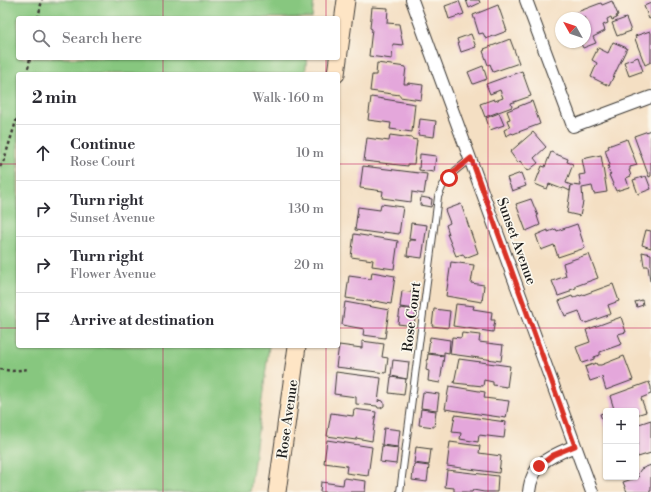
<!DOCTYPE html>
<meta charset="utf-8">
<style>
:root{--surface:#fff;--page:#f2f2f3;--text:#2b2b33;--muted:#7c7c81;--line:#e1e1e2}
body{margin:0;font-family:"Libre Bodoni",serif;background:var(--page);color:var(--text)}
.controls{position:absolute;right:12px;bottom:12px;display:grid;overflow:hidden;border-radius:4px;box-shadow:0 1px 3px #0004}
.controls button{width:36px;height:36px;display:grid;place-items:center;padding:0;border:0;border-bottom:1px solid var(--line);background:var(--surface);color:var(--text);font:20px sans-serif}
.compass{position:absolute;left:555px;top:12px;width:36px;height:36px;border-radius:50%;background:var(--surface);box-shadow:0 1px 3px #0004;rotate:310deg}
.stop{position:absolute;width:12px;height:12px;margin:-9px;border:3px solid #d93025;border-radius:50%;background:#fff}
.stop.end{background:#d93025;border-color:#fff;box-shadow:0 1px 4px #0008}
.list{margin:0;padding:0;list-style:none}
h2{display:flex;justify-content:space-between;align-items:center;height:52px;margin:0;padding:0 16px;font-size:17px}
h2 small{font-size:13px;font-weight:400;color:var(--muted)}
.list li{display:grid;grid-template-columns:26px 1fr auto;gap:12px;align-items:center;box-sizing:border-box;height:56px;padding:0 16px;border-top:1px solid var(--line)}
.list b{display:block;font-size:15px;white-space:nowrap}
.list p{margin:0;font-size:13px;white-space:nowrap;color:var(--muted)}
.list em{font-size:13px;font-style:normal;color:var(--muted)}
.icon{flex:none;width:22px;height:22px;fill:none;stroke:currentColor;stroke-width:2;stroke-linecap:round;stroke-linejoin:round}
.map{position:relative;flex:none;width:651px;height:492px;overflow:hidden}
.search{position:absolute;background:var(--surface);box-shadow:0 1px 3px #0004;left:16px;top:16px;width:324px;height:44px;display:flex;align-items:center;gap:10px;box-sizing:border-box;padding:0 14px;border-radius:4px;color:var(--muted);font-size:15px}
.panel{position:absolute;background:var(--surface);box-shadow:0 1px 3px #0004;left:16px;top:72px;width:324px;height:276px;border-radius:4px}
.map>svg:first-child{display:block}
.green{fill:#87c77f;stroke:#52724e}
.building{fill:#e4a7db}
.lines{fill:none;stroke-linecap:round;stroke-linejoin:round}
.lane-casing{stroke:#3c3935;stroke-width:8}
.street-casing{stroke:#3c3935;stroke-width:14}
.secondary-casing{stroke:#3c3935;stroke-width:19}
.path{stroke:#3c3935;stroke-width:2.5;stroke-dasharray:3 3;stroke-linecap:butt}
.lane{stroke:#fff;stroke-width:6}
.street{stroke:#fff;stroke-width:12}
.secondary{stroke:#fee5c5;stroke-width:17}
.route{stroke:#d93025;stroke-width:5}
.grid{fill:none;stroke:#c2185b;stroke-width:1;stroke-opacity:0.55}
.labels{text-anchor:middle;stroke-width:3.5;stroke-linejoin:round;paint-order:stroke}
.street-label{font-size:14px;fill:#1c1c1c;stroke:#fbf7ec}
</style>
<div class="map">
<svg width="651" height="492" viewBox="0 0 651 492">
<rect width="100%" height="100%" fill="#fbf7ec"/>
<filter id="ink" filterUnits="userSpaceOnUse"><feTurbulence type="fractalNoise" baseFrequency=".025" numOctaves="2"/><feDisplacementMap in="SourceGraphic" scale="8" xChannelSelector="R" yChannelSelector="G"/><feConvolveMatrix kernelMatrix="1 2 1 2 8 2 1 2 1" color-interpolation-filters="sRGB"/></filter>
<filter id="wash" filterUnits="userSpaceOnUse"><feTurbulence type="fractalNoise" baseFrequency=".012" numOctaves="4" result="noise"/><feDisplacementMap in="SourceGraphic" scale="16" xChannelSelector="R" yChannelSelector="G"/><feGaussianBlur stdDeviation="0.9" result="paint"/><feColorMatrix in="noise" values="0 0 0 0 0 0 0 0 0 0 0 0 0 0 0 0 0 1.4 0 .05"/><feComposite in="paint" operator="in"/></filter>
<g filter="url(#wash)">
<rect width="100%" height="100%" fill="#f4dfc3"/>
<path class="green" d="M0 0H314L312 18H18V58H307L305 74H18V346H269L250 492H0Z"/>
<g id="blocks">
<path class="building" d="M466 0H479L480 3 469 8Z
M459 1 464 14 449 19 445 6Z
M612 1 618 15 616 16 617 18 612 20 611 17 607 19 608 23 603 25 605 31 593 37 596 43 583 48 580 42H585V18H570L569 15 601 3 602 5Z
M651 3V18L649 19 644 6Z
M498 5 507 31 486 39 483 33 479 34 473 15Z
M372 7 388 8 387 23 399 24 403 45 393 44 392 59 369 56 372 29 370 28Z
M626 18 631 31 617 36 612 23Z
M650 31 651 33V62L645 65 635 39 636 38 635 36Z
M471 34 476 47 461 52 457 39Z
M510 39 519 63 493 72 490 64 488 65 483 51 485 50 484 49Z
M613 42 627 48 609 86 591 77 597 63 592 60 598 48 608 53Z
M638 57 643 71 629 76 624 62Z
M377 63 406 67 404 84H408V83L423 85 421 100 400 97V95L370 91 372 75H376Z
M483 66 487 79 473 84 468 72Z
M522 71 531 96 511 103 512 107 485 117 480 104 494 99 495 101 503 98 500 90 490 94 486 84Z
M371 97 415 104 412 132 390 129 391 123 368 120Z
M532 101 540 124 513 134 512 133 506 136 504 130 510 127 507 120 510 119 507 111Z
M499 113 504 125 490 130 486 118Z
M420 119 436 121 434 137 418 135Z
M651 130V176L649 177 634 136Z
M533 132 546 147 534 158 538 163 528 171 520 161 518 163 510 152Z
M390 135 412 138V139L417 140 414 164H408V166L364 161 367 138 389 141Z
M627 139 637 165 630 167V170H629L631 176 626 178 629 187 616 191 609 175 611 174 607 169 609 168 608 166 610 165 605 150 609 148 608 146Z
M551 152 568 159 567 162 573 164 566 183 571 185 570 191 564 188H563L562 189 549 184 547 189 535 184 542 166 545 167Z
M420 154 436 156 434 172 419 170Z
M601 155 607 192 594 194 592 186 582 188 583 202 580 216 567 213 571 185 581 186 579 175 585 174 582 159Z
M363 166 427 174 424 194 412 192 411 202 382 198 383 191 360 188Z
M521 173 526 186 512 191 507 178Z
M646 176 651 189 638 194 633 180Z
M421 197 432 199 431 207 420 205Z
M531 199 538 216H537L540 225 526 231 516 204Z
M381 204 403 207 399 234 383 232V234L355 230 358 207 380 210Z
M461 204 478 253 465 258 463 254 456 256 447 234H449L446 225 450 223 445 210Z
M411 223 427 225 422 258 407 256 409 240H416L409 239Z
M577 224 585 248 558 257 554 245 541 250 536 235 548 230V232L556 229 557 231Z
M646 230 651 231V248L642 245Z
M354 234 398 241 394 269 372 266 373 260 351 257Z
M642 252 651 254V281H650L648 266H644Z
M589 254 598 278 576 286V288L570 290V292L558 296 552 281 566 276 563 263Z
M451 262 474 265 471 283 484 285 482 302 446 296Z
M372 272 395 276 391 304 375 301 374 302 346 298 349 276 371 279Z
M613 284 619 301 608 305 611 314 586 323V322L583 323 579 311 565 316 559 301 572 296 573 298 579 295 580 296Z
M402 291 418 293 416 309 400 307Z
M642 300 643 305 637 307 635 302Z
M345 302 389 310 385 338 363 335 364 329 342 325Z
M456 304 474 306 473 309 492 312 491 320H495L493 332 453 326Z
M400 308 416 310 414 326 398 324Z
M434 309 450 311 448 328 432 326Z
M621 317 626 332 618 334 622 344 600 352V355L594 357V359L582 363 576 347 590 342 586 330Z
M462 333 480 335 479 342 503 345 501 361 450 354 452 337 461 338Z
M430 337 450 340 449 353 444 352V355L428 353Z
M362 341 384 344 382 357 388 358 386 373 336 367 339 345 362 348Z
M428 354 444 356 440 383 428 381 429 371 426 370Z
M624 356 633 380 606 390 602 377 590 381 585 367 596 363 597 365H601Z
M459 359 510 366 507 387 493 385V382L484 380 483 386 454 383Z
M393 360 409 362 407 379 391 376Z
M336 372 381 378 378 402 380 400 383 401 384 403V406L381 408H378L377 406 356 404V397L334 394Z
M391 377 406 379 404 395 389 393Z
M649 382 651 387V394L641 398 646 412 636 415V411H609L614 409 610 396Z
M449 386 485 392 484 398 509 401 506 418 445 409Z
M423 392 439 394 437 410 421 408Z
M354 409 376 412 372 441 356 438V440L327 436 331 413 353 416Z
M421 409 436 411 434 427 419 425Z
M606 412V431L600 414Z
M455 415 506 422 504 438 479 435 478 442 460 439 461 433 452 432Z
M651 420V453L638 457 636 453V445L638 444 637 442 636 443V425Z
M384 428 400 430 398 447 382 445Z
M327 440 372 447 368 476 346 473 347 466 324 463Z
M450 442 480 446 479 453 501 456 499 473 447 466Z
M382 446 398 448 396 464 380 462Z
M416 447 431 449 429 465 414 463Z
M414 464 429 466 427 482 412 480Z
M651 465V491L647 492H627L623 482 639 477 637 475 641 469Z
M447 470 498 476 497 492H484L473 490 472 492H454V488L445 487Z
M344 478 366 481 365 492H320L321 482 343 485Z"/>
</g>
</g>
<g filter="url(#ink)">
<use href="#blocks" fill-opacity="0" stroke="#3c3935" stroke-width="1"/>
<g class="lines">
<g class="lane-casing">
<path id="lane" d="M400 492 438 197 443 185 455 171 471 158"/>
</g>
<g class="street-casing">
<path id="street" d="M412 0 592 492
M526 0 573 126 651 97
M529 492C532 462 551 456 575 446"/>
</g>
<g class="secondary-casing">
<path id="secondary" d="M336 74 346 0
M277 492 297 346"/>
</g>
<path class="path" d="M38 18 42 0
M27 74 30 58
M0 167 4 160 18 115
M0 369 12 371 29 369"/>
<use href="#lane" class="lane"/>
<use href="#street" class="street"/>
<use href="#secondary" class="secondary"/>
</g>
</g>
<g class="lines" filter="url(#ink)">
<path class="route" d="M449 178 455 171 471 158 575 446 553 455 539 466"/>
</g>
<path class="grid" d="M163 0V18M326 0V18M488 0V492M163 58V74M326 58V74M0 164H18M338 164H651M0 328H18M338 328H651M163 346V492M326 346V492"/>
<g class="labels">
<g class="street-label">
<text transform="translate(517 241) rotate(70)" y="5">Sunset Avenue</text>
<text transform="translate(411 317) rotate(-83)" y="5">Rose Court</text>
<text transform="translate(287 419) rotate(-82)" y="5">Rose Avenue</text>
</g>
</g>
</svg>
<div class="controls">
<button>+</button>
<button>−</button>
</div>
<svg class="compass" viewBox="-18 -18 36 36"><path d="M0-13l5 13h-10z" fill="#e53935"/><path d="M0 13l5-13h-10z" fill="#7c7c81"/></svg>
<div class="stop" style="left:449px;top:178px"></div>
<div class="stop end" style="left:539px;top:466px"></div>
<div class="search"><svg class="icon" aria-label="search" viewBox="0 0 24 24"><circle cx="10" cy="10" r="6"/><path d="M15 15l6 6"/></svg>Search here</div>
<section class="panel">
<h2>2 min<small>Walk · 160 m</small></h2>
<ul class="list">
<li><svg class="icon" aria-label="ahead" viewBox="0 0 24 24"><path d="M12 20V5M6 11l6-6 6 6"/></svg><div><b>Continue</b><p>Rose Court</p></div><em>10 m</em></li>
<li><svg class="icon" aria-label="right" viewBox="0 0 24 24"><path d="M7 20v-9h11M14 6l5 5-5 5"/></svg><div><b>Turn right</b><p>Sunset Avenue</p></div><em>130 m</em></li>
<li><svg class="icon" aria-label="right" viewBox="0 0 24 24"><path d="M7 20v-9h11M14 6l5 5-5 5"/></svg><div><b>Turn right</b><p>Flower Avenue</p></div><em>20 m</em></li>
<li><svg class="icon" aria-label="arrive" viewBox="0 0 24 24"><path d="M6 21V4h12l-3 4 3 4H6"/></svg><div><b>Arrive at destination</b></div></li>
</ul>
</section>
</div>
